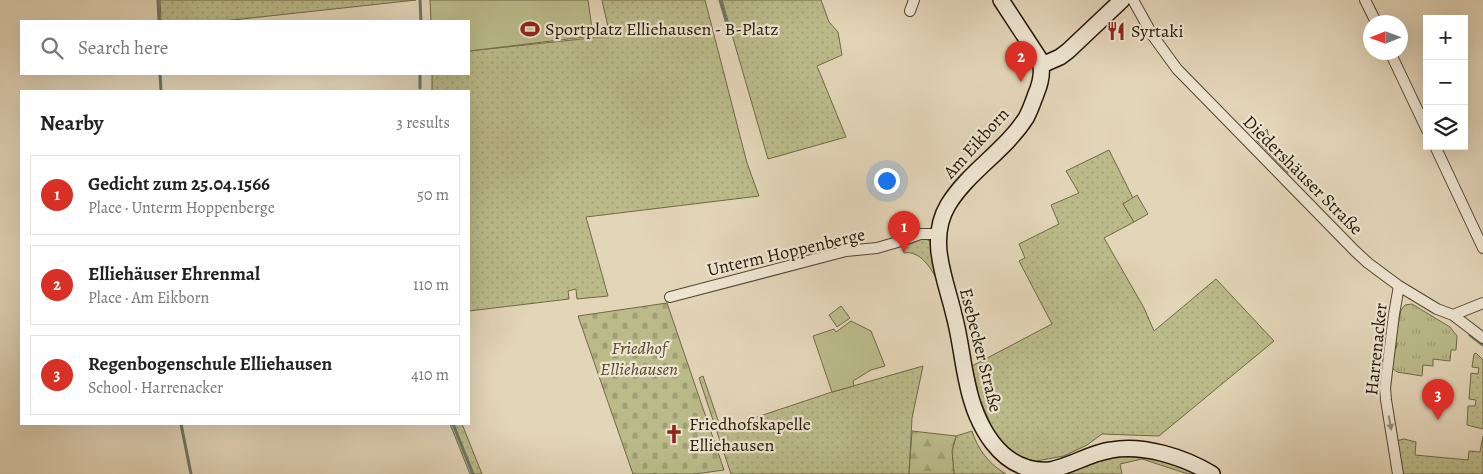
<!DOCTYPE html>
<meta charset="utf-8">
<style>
:root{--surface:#fff;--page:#f6f6f6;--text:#222;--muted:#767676;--line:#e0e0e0;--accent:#d93025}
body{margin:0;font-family:Alegreya,serif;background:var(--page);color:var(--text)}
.controls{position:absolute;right:15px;top:15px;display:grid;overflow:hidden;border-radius:0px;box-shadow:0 5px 20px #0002}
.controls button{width:45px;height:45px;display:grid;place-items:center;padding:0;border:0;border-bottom:1px solid var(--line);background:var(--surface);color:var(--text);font:25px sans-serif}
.compass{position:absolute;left:1363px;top:15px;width:45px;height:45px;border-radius:50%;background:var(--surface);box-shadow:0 5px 20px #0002;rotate:269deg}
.you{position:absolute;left:886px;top:180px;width:18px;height:18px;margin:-12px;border:4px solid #fff;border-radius:50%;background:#1a73e8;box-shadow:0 0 0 8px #1a73e833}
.badge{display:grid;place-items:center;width:32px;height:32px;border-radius:50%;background:var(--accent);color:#fff;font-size:16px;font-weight:700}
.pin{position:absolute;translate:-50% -41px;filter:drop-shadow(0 1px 2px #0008)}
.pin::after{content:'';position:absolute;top:26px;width:18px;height:15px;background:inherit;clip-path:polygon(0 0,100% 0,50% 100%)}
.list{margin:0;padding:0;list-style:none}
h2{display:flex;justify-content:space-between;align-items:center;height:65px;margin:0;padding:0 20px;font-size:21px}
h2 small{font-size:16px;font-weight:400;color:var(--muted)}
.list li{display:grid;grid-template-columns:32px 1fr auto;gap:15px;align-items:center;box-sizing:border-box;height:80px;margin:0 10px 10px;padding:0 10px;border:1px solid var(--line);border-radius:0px}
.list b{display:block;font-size:19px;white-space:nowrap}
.list p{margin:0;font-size:16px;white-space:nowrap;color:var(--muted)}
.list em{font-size:16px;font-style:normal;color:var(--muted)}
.icon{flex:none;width:28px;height:28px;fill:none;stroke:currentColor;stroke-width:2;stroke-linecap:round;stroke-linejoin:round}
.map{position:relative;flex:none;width:1483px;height:474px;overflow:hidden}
.search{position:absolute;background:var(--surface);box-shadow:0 5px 20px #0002;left:20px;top:20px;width:450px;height:55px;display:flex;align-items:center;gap:12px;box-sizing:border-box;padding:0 18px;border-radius:0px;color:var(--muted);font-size:19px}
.panel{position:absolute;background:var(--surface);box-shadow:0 5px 20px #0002;left:20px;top:90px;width:450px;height:335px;border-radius:0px}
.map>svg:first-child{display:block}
.grass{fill:url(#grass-dots);stroke:#706946}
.forest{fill:url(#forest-firs);stroke:#706946}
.cemetery{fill:url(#cemetery-stones);stroke:#706946}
.park{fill:url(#park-tufts);stroke:#706946}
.pitch{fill:#bbbb8a;stroke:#706946}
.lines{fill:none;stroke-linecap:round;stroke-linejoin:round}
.stream{stroke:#697869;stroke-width:3}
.street-casing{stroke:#554630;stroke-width:12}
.secondary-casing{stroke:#261703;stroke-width:18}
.street{stroke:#ede4d1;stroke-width:10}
.secondary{stroke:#ede4d1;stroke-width:15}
.oneway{fill:#938874}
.labels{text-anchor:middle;stroke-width:4.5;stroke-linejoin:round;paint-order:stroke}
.poi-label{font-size:18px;fill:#261703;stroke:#ede4d1;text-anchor:start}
.street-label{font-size:18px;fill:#261703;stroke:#ede4d1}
.park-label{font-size:18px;font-style:italic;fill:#53482c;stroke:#ede4d1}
</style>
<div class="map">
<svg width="1483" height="474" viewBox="0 0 1483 474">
<defs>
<pattern id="grass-dots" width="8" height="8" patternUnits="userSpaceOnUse" patternTransform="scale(1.25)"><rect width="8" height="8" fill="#bbbb8a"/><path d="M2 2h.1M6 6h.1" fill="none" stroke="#a1a075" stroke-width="1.8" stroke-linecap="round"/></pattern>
<pattern id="forest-firs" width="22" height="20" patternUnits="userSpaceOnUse" patternTransform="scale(1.25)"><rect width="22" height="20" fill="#bbbb8a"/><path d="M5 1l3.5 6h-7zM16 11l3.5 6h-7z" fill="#a1a075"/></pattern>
<pattern id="cemetery-stones" width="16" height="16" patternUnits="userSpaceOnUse" patternTransform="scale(1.25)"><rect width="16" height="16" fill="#bbbb8a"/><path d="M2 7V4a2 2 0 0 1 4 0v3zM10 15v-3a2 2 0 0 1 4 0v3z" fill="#a1a075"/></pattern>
<pattern id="park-tufts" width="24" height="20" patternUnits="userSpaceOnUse" patternTransform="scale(1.25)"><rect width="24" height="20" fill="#bbbb8a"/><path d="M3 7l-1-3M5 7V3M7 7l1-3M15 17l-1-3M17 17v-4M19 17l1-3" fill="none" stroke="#a1a075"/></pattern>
</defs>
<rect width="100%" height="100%" fill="#e3d5b8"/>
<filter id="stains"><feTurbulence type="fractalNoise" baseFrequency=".004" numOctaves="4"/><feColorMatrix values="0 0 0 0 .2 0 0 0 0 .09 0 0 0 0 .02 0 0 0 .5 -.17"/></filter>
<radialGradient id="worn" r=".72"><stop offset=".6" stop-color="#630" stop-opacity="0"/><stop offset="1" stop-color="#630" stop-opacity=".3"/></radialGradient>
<path class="grass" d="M160 0H416L223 21H161Z
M602 0H705L747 163 759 196 586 217 608 296 577 299 576 289 568 291 569 299 469 311V91H432V74H469V51L610 36Z
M722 0H821L829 22 838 32 842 55 817 66 846 137 768 159Z
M1267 129 1268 134 1287 167 1288 173 1256 140Z
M1109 150 1133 198 1123 204 1134 222 1104 238 1144 308 1154 331 1216 279 1274 341 1159 436 1102 434 1087 445 1064 456 1036 461H1027L1008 449 994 432 979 397 972 366 1052 324 1019 261 1025 258 1019 244 1059 224 1051 205 1079 193 1066 171Z
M923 238 930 241 933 251 937 280C931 268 920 250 904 253L902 248 903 244Z
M1476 353 1483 360V429L1467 425 1468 406H1475L1476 400 1469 399 1471 373 1478 374 1479 368 1472 367 1474 354Z
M923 366 912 418 909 474H731L699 378 703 376 721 429 832 392Z
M450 424H462L482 474H470Z
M972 431C978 450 989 464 1006 474H954L952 451 956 436Z
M1483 436V474H1402L1396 441 1404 439 1416 442 1415 455 1468 460 1469 451 1480 452Z
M1118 454 1151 456 1203 474H1188L1142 459 1120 464 1122 474H1060Z"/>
<path class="forest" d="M912 431 956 436 952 451 954 474H909Z"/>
<path class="cemetery" d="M667 303 724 470 695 474H633L578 316Z"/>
<path class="park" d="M1412 304 1450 327 1457 336 1456 350H1451L1450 361 1433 359V366L1423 365 1422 376 1397 372 1391 367 1394 349H1396L1397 343 1395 342 1401 310 1405 305Z"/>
<path class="pitch" d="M430 0H588L593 36 469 51V21H431Z
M1137 195 1148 214 1134 222 1123 204Z
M841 306 850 318 837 327 829 315Z
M851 321 871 331 885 366 871 370 853 381 854 386 832 392 813 336 834 329 836 332Z"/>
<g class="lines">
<path class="stream" d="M158 0 159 21
M420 0 421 21
M720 0 730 34
M160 74 161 91
M420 88V74
M1470 335 1483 345
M181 424 191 474
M453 424 473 474"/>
<g class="street-casing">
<path id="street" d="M1133 0 1153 36 1177 69 1355 251 1368 263 1399 286 1437 309 1453 315 1483 338
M1365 0 1376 22
M910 11 914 0
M1390 52 1427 130
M1435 146 1483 248
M670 297 846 251 877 248 901 241 920 234H939
M1453 315 1483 303
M1398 474 1386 400 1385 388 1394 314 1399 286"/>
</g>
<g class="secondary-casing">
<path id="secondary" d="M1001 0 1039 58C1044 70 1041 82 1036 94 1033 102 1030 111 1026 118 1005 151 968 172 948 205 927 240 946 280 954 315 960 337 962 360 967 382 975 422 999 474 1050 470 1071 466 1090 453 1111 450 1143 444 1184 457 1212 474
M1042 65 1060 57 1068 51 1122 0"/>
</g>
<use href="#street" class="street"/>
<use href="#secondary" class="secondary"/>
</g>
<defs><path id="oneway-solid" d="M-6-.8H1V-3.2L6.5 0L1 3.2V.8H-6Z" transform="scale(1.25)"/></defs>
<use class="oneway" href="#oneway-solid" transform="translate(1390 423) rotate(80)"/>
<defs>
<g id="stadium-bare" transform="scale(1.5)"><path d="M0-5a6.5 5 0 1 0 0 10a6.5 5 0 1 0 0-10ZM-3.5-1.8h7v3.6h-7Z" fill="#8f2418" stroke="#ede4d1" stroke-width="2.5" paint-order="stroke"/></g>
<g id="restaurant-bare" transform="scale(1.5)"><path d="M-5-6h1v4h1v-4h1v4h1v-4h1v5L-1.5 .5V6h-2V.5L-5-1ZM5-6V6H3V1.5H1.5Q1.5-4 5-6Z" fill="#8f2418" stroke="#ede4d1" stroke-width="2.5" paint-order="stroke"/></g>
<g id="church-bare" transform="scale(1.5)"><path d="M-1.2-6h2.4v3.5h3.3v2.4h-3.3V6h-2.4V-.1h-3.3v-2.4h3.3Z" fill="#8f2418" stroke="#ede4d1" stroke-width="2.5" paint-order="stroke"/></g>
</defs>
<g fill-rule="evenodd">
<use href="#stadium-bare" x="530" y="29"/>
<use href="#restaurant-bare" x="1116" y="31"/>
<use href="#church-bare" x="674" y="434"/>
</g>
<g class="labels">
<g class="poi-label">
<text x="545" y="35">Sportplatz Elliehausen - B-Platz</text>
<text x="1131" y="37">Syrtaki</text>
<text x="689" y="430">Friedhofskapelle<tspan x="689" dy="21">Elliehausen</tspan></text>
</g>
<g class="street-label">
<text transform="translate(976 143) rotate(-48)" y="6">Am Eikborn</text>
<text transform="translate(1303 175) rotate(45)" y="6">Diedershäuser Straße</text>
<text transform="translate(786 252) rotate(-13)" y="6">Unterm Hoppenberge</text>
<text transform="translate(1376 349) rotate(-84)" y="6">Harrenacker</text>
<text transform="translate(981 350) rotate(76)" y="6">Esebecker Straße</text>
</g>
<g class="park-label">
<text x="639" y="354">Friedhof<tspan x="639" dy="21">Elliehausen</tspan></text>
</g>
</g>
<rect width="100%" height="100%" filter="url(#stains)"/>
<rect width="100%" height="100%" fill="url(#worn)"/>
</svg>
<div class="controls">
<button>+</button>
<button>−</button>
<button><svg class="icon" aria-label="layers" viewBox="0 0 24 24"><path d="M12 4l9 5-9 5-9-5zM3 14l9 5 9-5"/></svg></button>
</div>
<svg class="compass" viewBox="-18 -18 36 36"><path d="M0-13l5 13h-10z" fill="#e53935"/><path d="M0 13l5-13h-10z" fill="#767676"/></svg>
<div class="you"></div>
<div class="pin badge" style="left:904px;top:252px">1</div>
<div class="pin badge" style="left:1021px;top:82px">2</div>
<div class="pin badge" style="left:1438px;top:420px">3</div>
<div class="search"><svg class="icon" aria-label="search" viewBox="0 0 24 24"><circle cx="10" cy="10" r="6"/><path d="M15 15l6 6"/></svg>Search here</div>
<section class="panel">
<h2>Nearby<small>3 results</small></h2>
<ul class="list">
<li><span class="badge">1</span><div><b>Gedicht zum 25.04.1566</b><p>Place · Unterm Hoppenberge</p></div><em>50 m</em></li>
<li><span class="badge">2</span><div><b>Elliehäuser Ehrenmal</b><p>Place · Am Eikborn</p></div><em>110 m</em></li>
<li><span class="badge">3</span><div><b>Regenbogenschule Elliehausen</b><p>School · Harrenacker</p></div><em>410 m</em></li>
</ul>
</section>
</div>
